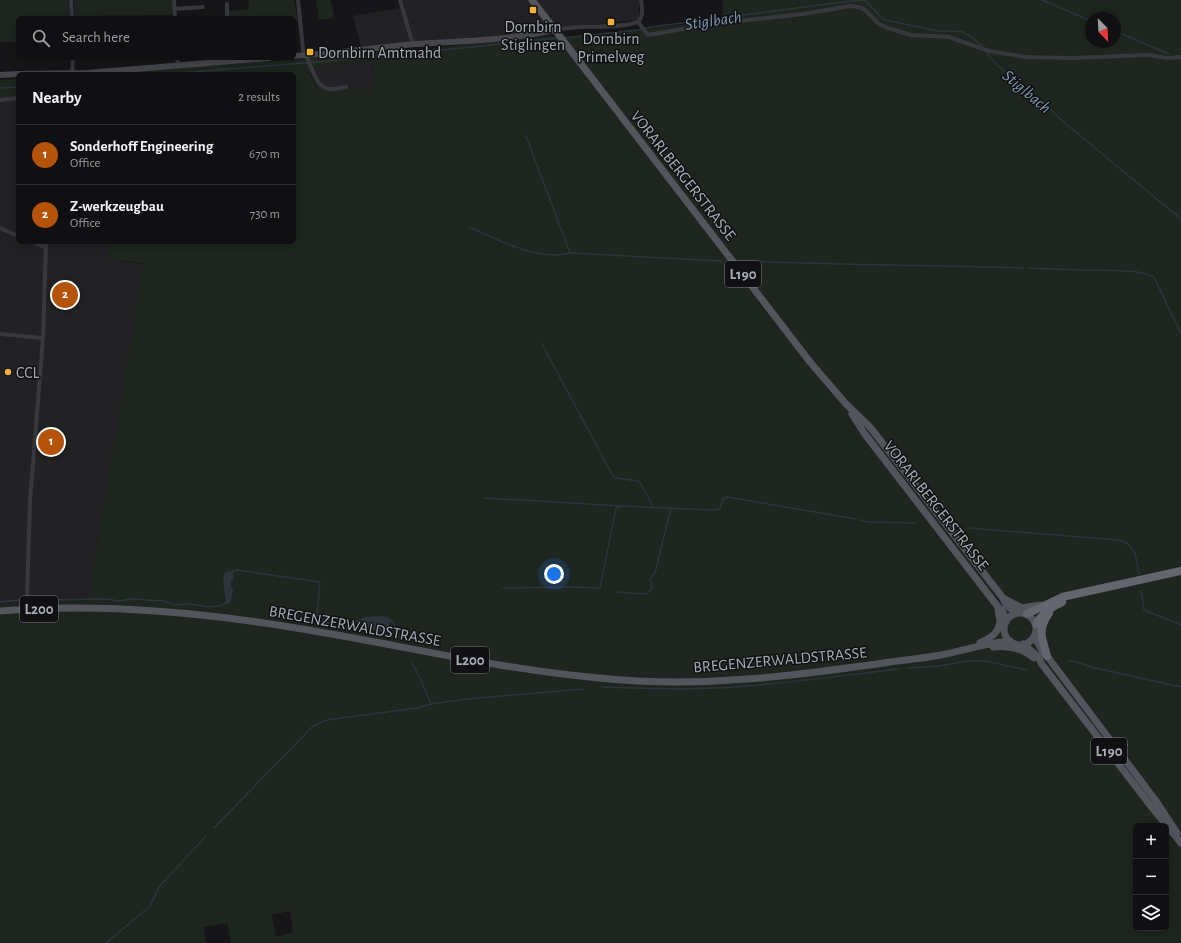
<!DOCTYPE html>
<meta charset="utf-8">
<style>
:root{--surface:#101012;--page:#1e1e20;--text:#f1f3f6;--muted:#9c9d9f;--line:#303032;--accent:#b45309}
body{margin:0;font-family:"Alegreya Sans",sans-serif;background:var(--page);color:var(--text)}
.controls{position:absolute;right:12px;bottom:12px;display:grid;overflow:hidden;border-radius:6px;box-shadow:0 2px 10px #0003}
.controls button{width:36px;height:36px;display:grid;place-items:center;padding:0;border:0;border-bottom:1px solid var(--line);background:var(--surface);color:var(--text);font:20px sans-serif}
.compass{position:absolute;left:1085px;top:12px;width:36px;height:36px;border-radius:50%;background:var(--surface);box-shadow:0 2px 10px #0003;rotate:156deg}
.you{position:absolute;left:554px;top:574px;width:14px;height:14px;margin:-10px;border:3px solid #fff;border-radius:50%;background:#1a73e8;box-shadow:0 0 0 6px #1a73e833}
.badge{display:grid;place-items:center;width:26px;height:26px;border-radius:50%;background:var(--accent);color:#fff;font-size:13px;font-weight:700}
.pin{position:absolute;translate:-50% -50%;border:2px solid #fff;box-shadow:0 1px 4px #0006}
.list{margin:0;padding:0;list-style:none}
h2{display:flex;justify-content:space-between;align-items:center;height:52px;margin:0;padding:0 16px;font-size:17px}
h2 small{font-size:13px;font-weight:400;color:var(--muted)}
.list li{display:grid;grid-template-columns:26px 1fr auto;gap:12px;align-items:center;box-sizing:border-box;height:60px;padding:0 16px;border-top:1px solid var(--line)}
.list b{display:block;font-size:15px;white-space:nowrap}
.list p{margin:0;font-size:13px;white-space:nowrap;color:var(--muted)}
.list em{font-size:13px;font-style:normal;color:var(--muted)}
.icon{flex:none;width:22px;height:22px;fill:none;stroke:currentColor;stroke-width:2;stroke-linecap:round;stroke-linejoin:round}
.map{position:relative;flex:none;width:1181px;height:943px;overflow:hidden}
.search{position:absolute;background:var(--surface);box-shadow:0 2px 10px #0003;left:16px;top:16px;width:280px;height:44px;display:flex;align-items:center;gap:10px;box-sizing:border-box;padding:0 14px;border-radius:6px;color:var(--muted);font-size:15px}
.panel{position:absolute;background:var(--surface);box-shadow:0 2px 10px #0003;left:16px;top:72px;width:280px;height:172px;border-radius:6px}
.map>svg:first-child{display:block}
.built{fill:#222225}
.green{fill:#1e261f;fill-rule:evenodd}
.water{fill:#2c353c}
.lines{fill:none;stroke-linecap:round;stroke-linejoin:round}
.stream{stroke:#2c353c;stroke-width:1.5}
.minor{stroke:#37383d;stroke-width:4}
.secondary{stroke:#45474d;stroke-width:6}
.primary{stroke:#53555c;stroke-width:7}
.motorway{stroke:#63666e;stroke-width:8}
.poi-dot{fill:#f2b134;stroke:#111113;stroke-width:1.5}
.labels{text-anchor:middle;stroke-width:3;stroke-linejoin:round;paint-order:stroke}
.shield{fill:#111113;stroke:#7b7e86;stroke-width:1}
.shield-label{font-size:15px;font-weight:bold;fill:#a8adb8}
.poi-label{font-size:16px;fill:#a8adb8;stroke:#111113}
.street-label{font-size:16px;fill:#a8adb8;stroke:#111113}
.water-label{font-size:17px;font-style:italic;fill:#7f9bb3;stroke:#111113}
</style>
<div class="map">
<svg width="1181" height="943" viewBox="0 0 1181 943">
<rect width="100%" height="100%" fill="#161618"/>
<path class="built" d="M402 0H639V20L563 27 537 32 361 47 353 16 405 7Z
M372 60 374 89H317L308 68Z
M18 93V242H110L109 260 143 264 88 601 0 606V94Z"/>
<path class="green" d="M0 0H68L70 18H18V42H0Z
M74 0H172V15L75 16Z
M249 0H294L298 21H294V18H229V11L248 9Z
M316 0H330L334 14 333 18 319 20Z
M723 0H1181V943H231L227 923 204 927 206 943H0V606L88 601 143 263 109 260 110 242H294V74H117L176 67 294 60 368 52 413 50 549 36 575 37 722 20ZM1091 18H1115V42H1091ZM372 60 374 89H316L308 68ZM1136 826H1166V928H1136ZM290 911 293 932 276 937 272 915Z
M18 79V95L0 97V80Z"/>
<path class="water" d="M229 571 233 572 234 580 231 581V586L233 590 231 601 227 605C225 595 222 585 224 574Z
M382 616 388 617 392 620 389 624V629L385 633 380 631 378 630 363 628 361 619 367 617Z"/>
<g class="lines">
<path class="stream" d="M1042 0 1091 21
M1115 31 1169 54
M563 38 638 30 651 27 835 3 861 0 866 1 879 15 885 20 938 31H950L963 32 974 39 984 48
M986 51 988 55 997 65 1042 103 1049 108 1066 124 1181 219
M167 74 328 61 369 56 453 49 558 38
M0 88 18 87
M526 136 570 253 722 261
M469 227C496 239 524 254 554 255 559 255 565 254 570 253
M742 261C836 265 929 265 1023 268
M1029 268C1051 269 1074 270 1097 270 1113 271 1140 269 1154 277L1181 334
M542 344 613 476 615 478 639 481 653 506
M485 498 621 506
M859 520 868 522 916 523
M969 528 1119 540 1128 544 1135 553 1139 574
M232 572 237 570 320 582 317 614 318 620 324 623 351 624 362 619
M503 588 571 587 600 588 614 518 616 509 621 506 710 510 720 509 723 499 727 497 856 519
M1141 591 1144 610 1181 625
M617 592 645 594C654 590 652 587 650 579L655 573 671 508
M40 600 107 599 119 601 131 599 165 601 175 605 190 604 210 607 220 606 228 602
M0 602 19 600
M390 621 393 622 400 639
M1068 661H1074L1091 667 1181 687
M412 663 421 680 431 704 467 699 583 689
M907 668 939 666 967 661H986L1026 670
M602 687C640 688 679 690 717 688 777 685 839 676 899 669
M214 828 313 726 327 720 417 708 431 704
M106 943 150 906 159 887 206 836"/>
<path class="minor" d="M71 0 72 18
M174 0 175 18
M298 0 303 50C311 61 314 88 330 89 335 89 341 88 346 87
M400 0 413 45
M227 4V18
M174 9 203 7
M638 22 648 35 712 24 803 14 850 6 859 7 864 9 879 24 888 28 911 35 949 37 989 51 1026 57 1072 58 1147 55 1167 58 1181 57
M555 30C582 24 612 30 638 22 644 16 642 8 641 0
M177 58 178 65
M72 73 73 58
M0 100 18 98
M0 228 18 236
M32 242 45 247
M0 334 43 338
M28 609 27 598 30 501 43 338 46 242"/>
<path class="secondary" d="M294 56C335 53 375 48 416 44 462 41 509 40 555 30
M19 74 88 73 269 58
M0 75 18 74"/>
<path class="primary" d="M532 0 810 362 846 404 870 427 1003 598 1006 605 1016 613
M852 414 864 433 998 607 1003 612 1006 622
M1005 599 1010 602 1022 608 1040 605
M0 611C98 603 199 612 296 628 397 644 497 669 599 678 648 683 698 683 747 679 793 676 838 669 884 663 901 660 918 659 935 656 960 652 984 643 1010 641
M1004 629a16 16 0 1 1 32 0a16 16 0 1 1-32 0Z
M1034 636 1043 652 1047 656 1156 801 1177 833
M980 643C990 638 1000 633 1000 620 999 616 998 612 998 607
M1023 644 1035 654 1039 657 1041 663 1150 805 1181 843
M993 647C1008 645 1023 649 1034 658"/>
<path class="motorway" d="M1027 614 1062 597 1181 571
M1036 624C1042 614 1051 607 1062 602
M1047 656C1042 637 1037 631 1049 613"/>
</g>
<g class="poi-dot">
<rect x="529" y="6" width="8" height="8" rx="2"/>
<rect x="607" y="18" width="8" height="8" rx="2"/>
<rect x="306" y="48" width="8" height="8" rx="2"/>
<circle cx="8" cy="372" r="4"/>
</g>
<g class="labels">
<g class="shield">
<rect x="725" y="261" width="36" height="26" rx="3"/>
<rect x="20" y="596" width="38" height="26" rx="3"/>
<rect x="451" y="647" width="38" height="26" rx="3"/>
<rect x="1091" y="738" width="36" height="26" rx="3"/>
</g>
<g class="shield-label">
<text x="743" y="279">L190</text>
<text x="39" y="614">L200</text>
<text x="470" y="665">L200</text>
<text x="1109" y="756">L190</text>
</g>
<g class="poi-label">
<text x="533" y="32">Dornbirn<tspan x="533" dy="18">Stiglingen</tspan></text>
<text x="611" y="44">Dornbirn<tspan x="611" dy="18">Primelweg</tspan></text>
<text x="318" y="58" text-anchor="start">Dornbirn Amtmahd</text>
<text x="16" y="378" text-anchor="start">CCL</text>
</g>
<g class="street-label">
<text transform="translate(684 175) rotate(52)" y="6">VORARLBERGERSTRASSE</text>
<text transform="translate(937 505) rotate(52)" y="6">VORARLBERGERSTRASSE</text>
<text transform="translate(355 625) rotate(10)" y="6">BREGENZERWALDSTRASSE</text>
<text transform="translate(780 659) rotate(-5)" y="6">BREGENZERWALDSTRASSE</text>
</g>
<g class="water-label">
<text transform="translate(713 20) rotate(-8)" y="6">Stiglbach</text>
<text transform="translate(1027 91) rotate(40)" y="6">Stiglbach</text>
</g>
</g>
</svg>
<div class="controls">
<button>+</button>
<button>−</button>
<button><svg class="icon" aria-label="layers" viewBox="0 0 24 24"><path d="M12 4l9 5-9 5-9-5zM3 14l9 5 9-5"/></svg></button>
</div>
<svg class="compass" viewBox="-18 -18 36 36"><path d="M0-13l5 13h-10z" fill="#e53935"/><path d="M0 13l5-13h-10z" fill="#9c9d9f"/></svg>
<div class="you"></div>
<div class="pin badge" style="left:51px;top:442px">1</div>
<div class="pin badge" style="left:65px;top:295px">2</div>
<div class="search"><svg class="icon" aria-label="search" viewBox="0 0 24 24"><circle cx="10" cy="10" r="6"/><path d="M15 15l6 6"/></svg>Search here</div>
<section class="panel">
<h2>Nearby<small>2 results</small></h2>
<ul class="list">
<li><span class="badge">1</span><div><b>Sonderhoff Engineering</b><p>Office</p></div><em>670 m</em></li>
<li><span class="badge">2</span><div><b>Z-werkzeugbau</b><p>Office</p></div><em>730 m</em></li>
</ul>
</section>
</div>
